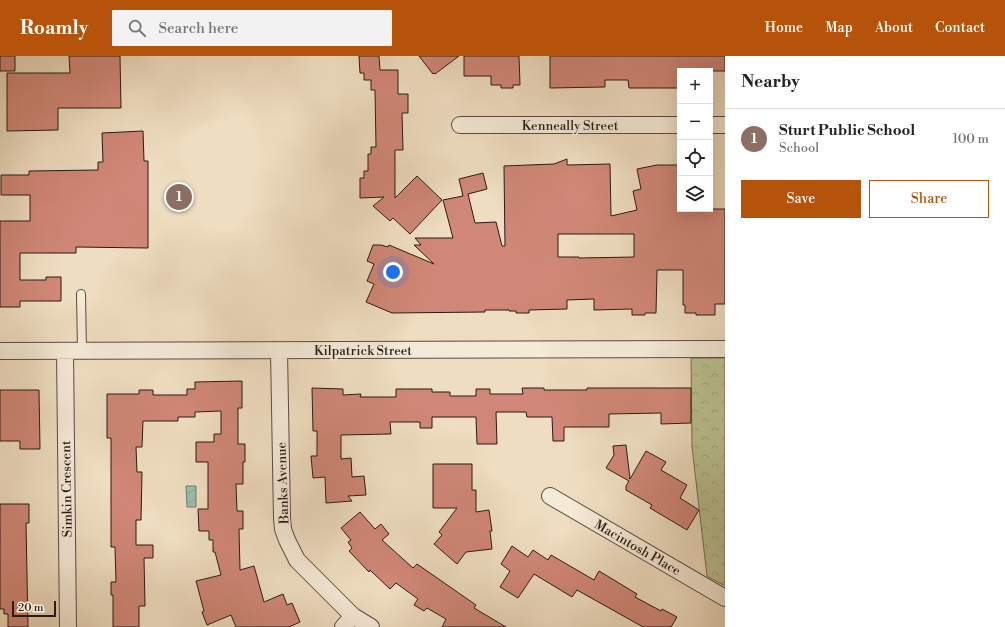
<!DOCTYPE html>
<meta charset="utf-8">
<style>
:root{--surface:#fff;--page:#f2f2f2;--text:#222;--muted:#767676;--line:#e0e0e0;--accent:#b45309}
body{margin:0;font-family:"Libre Bodoni",serif;background:var(--page);color:var(--text)}
.controls{position:absolute;right:12px;top:12px;display:grid;overflow:hidden;border-radius:0px;box-shadow:0 4px 16px #0002}
.controls button{width:36px;height:36px;display:grid;place-items:center;padding:0;border:0;border-bottom:1px solid var(--line);background:var(--surface);color:var(--text);font:20px sans-serif}
.scale{position:absolute;left:12px;bottom:10px;width:44px;box-sizing:border-box;padding-left:4px;border:2px solid #281c14;border-top:0;font-size:11px;line-height:14px;white-space:nowrap;color:#281c14;-webkit-text-stroke:3px #f5e9d7;paint-order:stroke}
.you{position:absolute;left:393px;top:216px;width:14px;height:14px;margin:-10px;border:3px solid #fff;border-radius:50%;background:#1a73e8;box-shadow:0 0 0 6px #1a73e833}
.badge{display:grid;place-items:center;width:26px;height:26px;border-radius:50%;background:var(--accent);color:#fff;font-size:13px;font-weight:700}
.pin{position:absolute;translate:-50% -50%;border:2px solid #fff;box-shadow:0 1px 4px #0006}
.list{margin:0;padding:0;list-style:none}
h2{display:flex;justify-content:space-between;align-items:center;height:52px;margin:0;padding:0 16px;font-size:17px}
h2 small{font-size:13px;font-weight:400;color:var(--muted)}
.list li{display:grid;grid-template-columns:26px 1fr auto;gap:12px;align-items:center;box-sizing:border-box;height:60px;padding:0 16px;border-top:1px solid var(--line)}
.list b{display:block;font-size:15px;white-space:nowrap}
.list p{margin:0;font-size:13px;white-space:nowrap;color:var(--muted)}
.list em{font-size:13px;font-style:normal;color:var(--muted)}
.actions{display:flex;gap:8px;padding:12px 16px}
.actions a{flex:1;padding:9px 0;border:1px solid var(--accent);border-radius:0px;text-align:center;font-size:14px;color:var(--accent)}
.actions .main{background:var(--accent);color:#fff}
.icon{flex:none;width:22px;height:22px;fill:none;stroke:currentColor;stroke-width:2;stroke-linecap:round;stroke-linejoin:round}
.map{position:relative;flex:none;width:725px;height:571px;overflow:hidden}
header{display:flex;align-items:center;gap:24px;box-sizing:border-box;height:56px;padding:0 20px;background:var(--accent);color:#fff}
header strong{font-size:19px}
nav{display:flex;gap:22px;margin-inline-start:auto;font-size:14px}
.search{width:280px;height:36px;background:var(--page);display:flex;align-items:center;gap:10px;box-sizing:border-box;padding:0 14px;border-radius:0px;color:var(--muted);font-size:15px}
main{display:flex}
aside{flex:1;background:var(--surface)}
.map>svg:first-child{display:block}
.park{fill:url(#park-crowns);stroke:#716e53}
.water{fill:url(#water-waves);stroke:#6d7d70}
.building{fill:#d08777;stroke:#281c14;fill-rule:evenodd}
.lines{fill:none;stroke-linecap:round;stroke-linejoin:round}
.lane-casing{stroke:#5a4c3f;stroke-width:10}
.street-casing{stroke:#5a4c3f;stroke-width:18}
.lane{stroke:#f5e9d7;stroke-width:8}
.street{stroke:#f5e9d7;stroke-width:16}
.labels{text-anchor:middle;stroke-width:3.5;stroke-linejoin:round;paint-order:stroke}
.street-label{font-size:13px;fill:#281c14;stroke:#f5e9d7}
</style>
<header>
<strong>Roamly</strong>
<div class="search"><svg class="icon" aria-label="search" viewBox="0 0 24 24"><circle cx="10" cy="10" r="6"/><path d="M15 15l6 6"/></svg>Search here</div>
<nav><a>Home</a><a>Map</a><a>About</a><a>Contact</a></nav>
</header>
<main>
<div class="map">
<svg width="725" height="571" viewBox="0 0 725 571">
<defs>
<pattern id="park-crowns" width="20" height="18" patternUnits="userSpaceOnUse"><rect width="20" height="18" fill="#bac092"/><path d="M2 6a3 3 0 1 1 6 0M12 15a3 3 0 1 1 6 0" fill="none" stroke="#a0a47d"/></pattern>
<pattern id="water-waves" width="16" height="10" patternUnits="userSpaceOnUse"><rect width="16" height="10" fill="#9bbdad"/><path d="M0 5q4-4 8 0t8 0" fill="none" stroke="#86a294"/></pattern>
</defs>
<rect width="100%" height="100%" fill="#efddc1"/>
<filter id="stains"><feTurbulence type="fractalNoise" baseFrequency=".005" numOctaves="4"/><feColorMatrix values="0 0 0 0 .2 0 0 0 0 .09 0 0 0 0 .02 0 0 0 .5 -.17"/></filter>
<radialGradient id="worn" r=".72"><stop offset=".6" stop-color="#630" stop-opacity="0"/><stop offset="1" stop-color="#630" stop-opacity=".3"/></radialGradient>
<path class="park" d="M691 302H725V530L707 520 692 391Z"/>
<path class="water" d="M186 430H196V451H187Z"/>
<path class="building" d="M0 0H15V15H0Z
M69 0H120L121 52H58V74L7 75V17H70Z
M359 0H379L380 14H398V38H408V57H402L403 94H395V142L417 120 442 144 410 178 393 162 390 165 373 150 384 141 360 142V122H364V115H368V98H371V91H376L375 34H371V24H364V17H360Z
M419 0H459L435 18 434 17 433 18Z
M464 0H519L520 29H513V32H501V29H491V20H464Z
M550 0H725V15H680V32H629L628 24H605V31L550 32Z
M143 75 144 105H148V192L76 191V197H20V224H46V221H61V245H20V251H0V165H30V139H1V119H29V115L98 114V106H103L102 77Z
M567 103V109L610 108 611 160 637 154 633 135 641 133 637 113 657 109H680V153H725V248H715V259H696V257H685V249H683V214H657L656 257H645V259H632V253L594 254V243L567 244V253L529 254V257H516V255H509V254H485V256L392 257 366 246 374 228 367 225 374 208 367 205 373 189H381L388 191 389 189 434 208 414 189H421L415 182H453L443 144 463 140 459 123 483 117 487 133 468 138 475 167 496 166 502 190H505L504 110 554 108ZM558 178H634V201L579 202V201H558Z
M242 325V352H238V388H245V406H243V428H236L237 455H243V473H239L240 514 254 510 264 546 283 538 287 549 292 547 300 566 289 571H236L231 559 207 569 202 556 204 555 196 525 221 519 215 496H213V484H209V475H199L198 453H208V406H196V386H214V378H221V355L195 356V361H178V365H143L142 391H136L137 416H142L141 464H136V489H153V502H144L145 550H139V571H113V539H111V526H116L115 491H111V382H107V338H139V334H153V339H187V333H195V326Z
M312 332 343 333V339L361 338 360 341H396V333H432V336H450V340H476V333H490V338H523L522 332H544V334H587V332H691V367L661 368V357L609 358V371H564V385H553L552 361H527L526 356H496L497 388H477L476 361H432V372H420V366H390L391 378 341 379V403L351 402 352 421 364 420 366 439 348 440 352 445 326 447 325 421 313 422 311 400H317V375H313Z
M0 334H39L40 393H20V385H0Z
M626 389 630 423 646 395 666 406 661 414 687 429 680 442 699 454 687 474 650 452 652 449 626 434V430L629 425 606 412 614 399 613 390Z
M433 408H472V434H476V456L489 454 492 475H490L492 493 466 496 457 508 434 488 442 479 439 476 457 452H433Z
M0 448H29V467H26L28 571H8V558H4V553H0Z
M360 456 375 473 381 468 389 478 382 484 413 512 417 508 476 549 474 552 506 571H442L446 563 427 552 424 555 414 549 418 543 396 527 390 533 370 514 369 516 349 495 352 492 348 486 351 484 341 472Z
M512 490 528 501 533 494 548 504 551 499 594 524 599 515 637 538 635 541 661 555 662 553 677 561 671 571H643L577 534 572 541 534 518 518 542 500 531 510 515 501 508Z"/>
<g class="lines">
<g class="lane-casing">
<path id="lane" d="M81 238 82 295"/>
</g>
<g class="street-casing">
<path id="street" d="M460 69H680
M710 69H725
M0 295 725 293
M65 295 68 571
M279 295 282 462 283 473 287 484 297 504 353 560 371 571
M550 440 725 542
M343 571 353 560"/>
</g>
<use href="#lane" class="lane"/>
<use href="#street" class="street"/>
</g>
<g class="labels">
<g class="street-label">
<text x="570" y="74">Kenneally Street</text>
<text x="363" y="299">Kilpatrick Street</text>
<text transform="translate(282 427) rotate(-92)" y="5">Banks Avenue</text>
<text transform="translate(66 433) rotate(-91)" y="5">Simkin Crescent</text>
<text transform="translate(638 491) rotate(30)" y="5">Macintosh Place</text>
</g>
</g>
<rect width="100%" height="100%" filter="url(#stains)"/>
<rect width="100%" height="100%" fill="url(#worn)"/>
</svg>
<div class="controls">
<button>+</button>
<button>−</button>
<button><svg class="icon" aria-label="locate" viewBox="0 0 24 24"><circle cx="12" cy="12" r="6"/><path d="M12 2v4M12 18v4M2 12h4M18 12h4"/></svg></button>
<button><svg class="icon" aria-label="layers" viewBox="0 0 24 24"><path d="M12 4l9 5-9 5-9-5zM3 14l9 5 9-5"/></svg></button>
</div>
<div class="scale">20 m</div>
<div class="you"></div>
<div class="pin badge" style="left:179px;top:141px;background:#8d6e63">1</div>
</div>
<aside>
<h2>Nearby<small></small></h2>
<ul class="list">
<li><span class="badge" style="background:#8d6e63">1</span><div><b>Sturt Public School</b><p>School</p></div><em>100 m</em></li>
</ul>
<div class="actions"><a class="main">Save</a><a>Share</a></div>
</aside>
</main>
